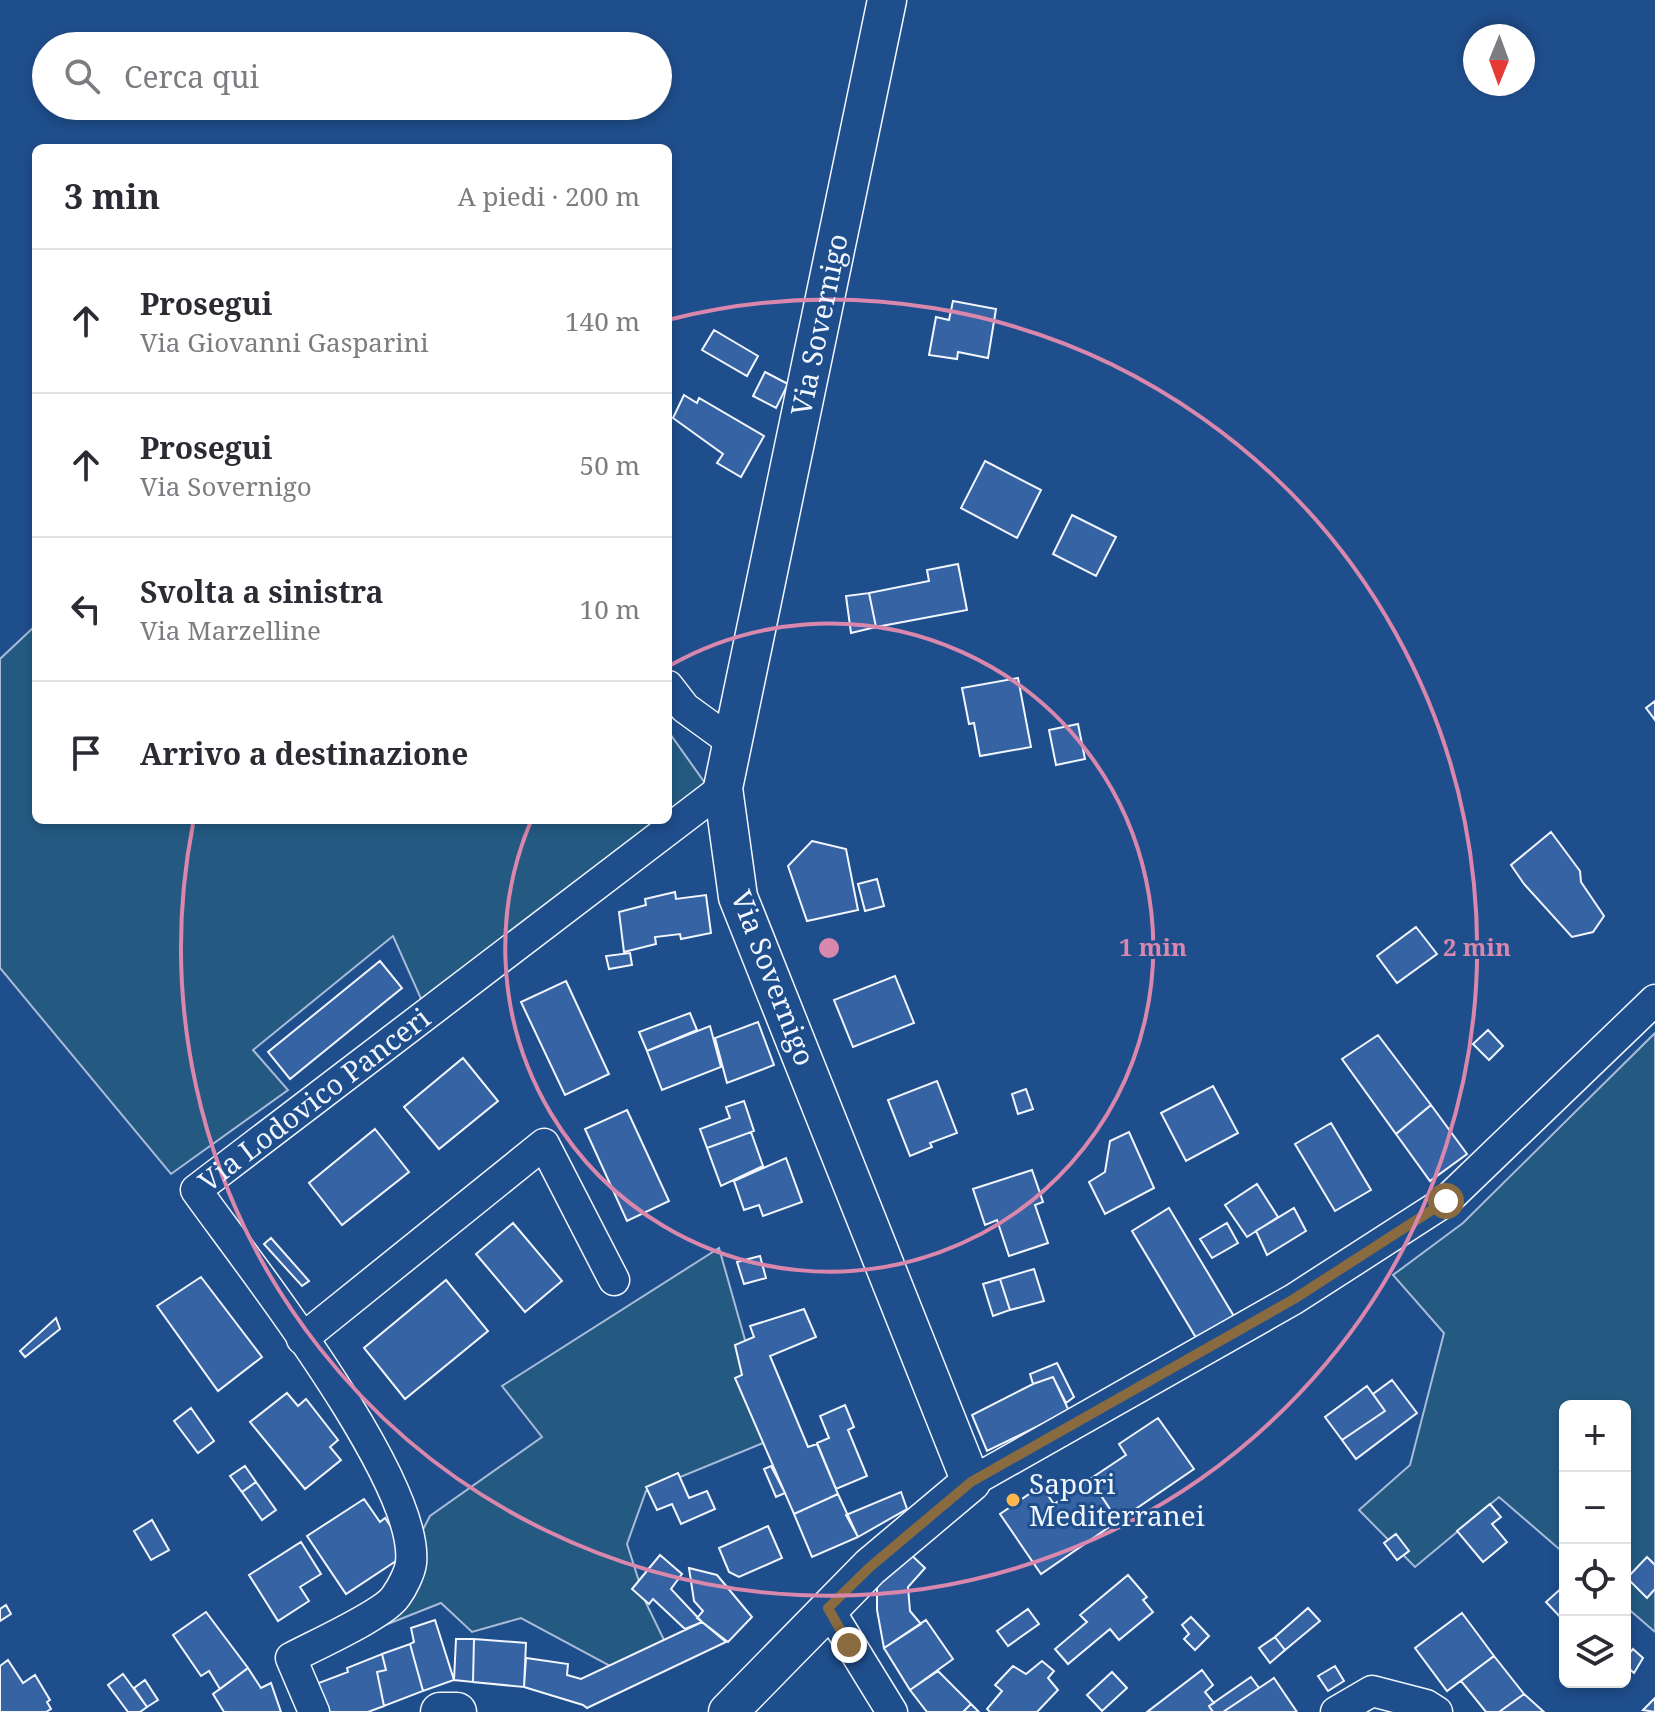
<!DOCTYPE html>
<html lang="it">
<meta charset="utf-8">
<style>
:root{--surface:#fff;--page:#f2f2f3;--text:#2b2b33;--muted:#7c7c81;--line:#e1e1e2}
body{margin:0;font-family:"Noto Serif",serif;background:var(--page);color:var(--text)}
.controls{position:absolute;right:24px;bottom:24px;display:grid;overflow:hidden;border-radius:12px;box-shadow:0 4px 12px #0003}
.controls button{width:72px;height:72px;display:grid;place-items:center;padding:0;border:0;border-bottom:2px solid var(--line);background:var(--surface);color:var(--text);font:40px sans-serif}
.compass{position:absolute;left:1463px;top:24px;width:72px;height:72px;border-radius:50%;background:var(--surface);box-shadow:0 4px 12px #0003;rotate:181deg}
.stop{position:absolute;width:24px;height:24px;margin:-18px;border:6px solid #8a6a3f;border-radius:50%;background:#fff}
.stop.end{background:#8a6a3f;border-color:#fff;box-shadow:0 2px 8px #0008}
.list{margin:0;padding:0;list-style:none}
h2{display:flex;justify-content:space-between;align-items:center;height:104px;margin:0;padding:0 32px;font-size:34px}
h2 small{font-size:26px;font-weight:400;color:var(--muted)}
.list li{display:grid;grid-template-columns:52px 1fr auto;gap:24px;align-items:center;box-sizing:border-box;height:144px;padding:0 32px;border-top:2px solid var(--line)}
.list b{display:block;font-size:30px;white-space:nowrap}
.list p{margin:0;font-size:26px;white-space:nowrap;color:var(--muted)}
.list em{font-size:26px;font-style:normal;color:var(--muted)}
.icon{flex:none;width:44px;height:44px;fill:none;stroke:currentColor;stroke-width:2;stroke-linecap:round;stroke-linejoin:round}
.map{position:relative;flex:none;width:1655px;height:1712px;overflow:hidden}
.search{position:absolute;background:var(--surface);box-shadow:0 4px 12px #0003;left:32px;top:32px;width:640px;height:88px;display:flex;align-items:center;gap:20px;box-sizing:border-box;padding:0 28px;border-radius:44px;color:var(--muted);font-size:30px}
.panel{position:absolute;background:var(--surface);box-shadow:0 4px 12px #0003;left:32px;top:144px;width:640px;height:680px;border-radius:12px}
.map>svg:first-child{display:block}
.green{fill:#245a82;stroke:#a8bbd7;stroke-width:2}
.building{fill:#3563a3;stroke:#f2f6ff;stroke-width:2}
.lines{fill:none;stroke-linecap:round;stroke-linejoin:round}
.minor-casing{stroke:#f2f6ff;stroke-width:33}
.major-casing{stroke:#f2f6ff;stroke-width:41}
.minor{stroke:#1f4e8c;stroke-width:30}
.major{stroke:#1f4e8c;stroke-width:38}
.route{stroke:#8a6a3f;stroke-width:10}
.ring{fill:none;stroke:#da87ad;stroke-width:4}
.poi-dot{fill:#ffb74d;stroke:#1f4e8c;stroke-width:3}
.labels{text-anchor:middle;stroke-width:6;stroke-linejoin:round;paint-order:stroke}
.street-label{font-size:28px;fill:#f2f6ff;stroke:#1f4e8c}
.poi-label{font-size:28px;fill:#f2f6ff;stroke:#1f4e8c;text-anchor:start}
.centre{fill:#da87ad;stroke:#1f4e8c;stroke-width:4}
.ring-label{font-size:24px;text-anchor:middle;font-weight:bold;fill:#da87ad;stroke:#1f4e8c;stroke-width:6;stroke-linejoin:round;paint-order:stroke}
</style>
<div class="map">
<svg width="1655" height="1712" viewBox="0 0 1655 1712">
<rect width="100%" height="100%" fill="#1f4e8c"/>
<path class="green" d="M36 625V820H657L422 1001 393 936 253 1050 288 1090 171 1174 0 968V659Z
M668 731 705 783 668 811Z
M1655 1033V1632L1625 1606V1406H1565V1554L1499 1497 1415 1567 1359 1510 1410 1465 1444 1333 1393 1275 1463 1223Z
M719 1248 773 1439 646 1491 627 1544 646 1603 665 1642 610 1666 521 1618 472 1632 441 1603 370 1631 430 1516 542 1437 502 1386Z"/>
<path class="building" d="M953 301 996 309 988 358 958 352 957 359 929 355 936 317 949 320Z
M714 330 758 356 747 376 702 350Z
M765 372 788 384 776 408 753 396Z
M684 395 697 403 699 398 764 436 741 477 717 463 723 454 673 418Z
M985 461 1041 490 1017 538 961 508Z
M1072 515 1116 537 1096 576 1053 554Z
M958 564 967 610 876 627 869 593 929 581 927 570Z
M869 593 876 627 851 633 846 596Z
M1018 678 1031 747 980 756 974 723 969 724 962 688Z
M1655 701V720L1646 708Z
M1078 724 1085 759 1056 765 1049 730Z
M1551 832 1580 871 1581 882 1604 916 1593 932 1572 937 1524 884 1511 865Z
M812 841 846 849 858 910 807 921 788 866Z
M877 879 884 906 865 911 858 884Z
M675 892 676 899 706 895 711 933 681 939 680 934 655 937 656 944 624 952 619 912 646 905 645 899Z
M1416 927 1437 954 1397 983 1377 956Z
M630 953 632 965 609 969 606 956Z
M380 961 402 988 290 1079 268 1052Z
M895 976 914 1023 853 1047 834 1000Z
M566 981 609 1074 565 1095 521 1002Z
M690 1013 697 1030 647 1051 639 1032Z
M758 1022 774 1065 727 1083 715 1038Z
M710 1026 721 1067 662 1090 647 1051Z
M1488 1030 1503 1046 1489 1060 1473 1044Z
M1378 1035 1431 1105 1396 1134 1342 1059Z
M463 1058 498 1101 439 1149 404 1107Z
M937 1081 957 1133 930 1143 932 1147 910 1156 888 1100Z
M1213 1086 1238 1133 1186 1161 1161 1113Z
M1026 1089 1033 1109 1018 1114 1012 1094Z
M744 1101 754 1131 707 1148 700 1129 730 1118 726 1107Z
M1431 1105 1467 1154 1430 1181 1396 1134Z
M627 1110 669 1201 627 1221 585 1129Z
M1331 1123 1371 1190 1335 1211 1295 1144Z
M375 1129 409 1172 342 1225 309 1183Z
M751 1132 763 1166 721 1186 707 1148Z
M1129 1132 1154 1188 1105 1214 1089 1182 1105 1172 1110 1141Z
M786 1158 802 1202 763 1216 759 1205 744 1210 734 1181Z
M1032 1170 1043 1202 1035 1205 1048 1243 1009 1256 997 1220 985 1225 973 1189Z
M1257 1184 1278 1217 1247 1237 1225 1205Z
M1169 1208 1238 1323 1201 1346 1132 1231Z
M1294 1208 1306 1231 1267 1255 1256 1231Z
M513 1223 562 1281 525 1312 476 1254Z
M1227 1223 1238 1243 1212 1258 1200 1239Z
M271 1238 309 1281 302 1286 264 1244Z
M760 1256 766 1278 744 1284 737 1262Z
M1034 1269 1044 1301 1010 1310 1000 1279Z
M201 1277 262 1357 218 1391 157 1306Z
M1000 1279 1010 1310 993 1316 983 1284Z
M446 1280 488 1331 405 1399 364 1348Z
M804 1309 816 1337 770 1356 808 1447 817 1444 838 1494 794 1514 735 1378 742 1375 735 1345 754 1337 750 1326Z
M56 1318 60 1329 25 1357 20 1351Z
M1057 1363 1074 1397 1066 1403 1053 1377 1033 1384 1030 1374Z
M1053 1377 1069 1411 987 1451 972 1415 1033 1384Z
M1392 1380 1417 1413 1356 1459 1342 1440 1385 1411 1373 1394Z
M1367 1386 1385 1411 1342 1440 1325 1417Z
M287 1393 298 1406 306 1399 338 1440 330 1447 341 1460 305 1489 250 1422Z
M845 1405 854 1427 848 1430 867 1476 836 1489 817 1443 829 1438 820 1416Z
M191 1408 214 1441 198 1453 174 1421Z
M1158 1418 1194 1469 1118 1521 1090 1479 1126 1455 1119 1444Z
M245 1466 256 1482 242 1492 230 1476Z
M771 1466 785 1493 776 1497 764 1469Z
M678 1473 689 1498 707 1491 715 1509 681 1524 672 1504 657 1510 646 1487Z
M1090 1479 1118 1521 1041 1574 1000 1514 1041 1486 1054 1504Z
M256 1482 276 1510 262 1520 242 1492Z
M901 1492 907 1509 858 1537 846 1515Z
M838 1494 858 1537 812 1557 794 1514Z
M364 1499 380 1522 385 1518 400 1540 402 1557 346 1594 307 1536Z
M1490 1504 1501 1517 1492 1524 1507 1542 1483 1562 1457 1531Z
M152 1520 169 1550 151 1560 134 1531Z
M768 1526 782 1558 739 1577 729 1572 719 1548Z
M1396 1534 1409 1551 1397 1560 1384 1543Z
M301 1542 321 1574 300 1587 309 1601 278 1621 249 1575Z
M905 1549 925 1568 908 1587 910 1611 921 1624 884 1648 877 1610V1587L882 1571Z
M660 1555 682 1574 671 1589 702 1622 685 1629 653 1599 649 1604 632 1589Z
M1647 1557 1655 1565V1589L1647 1598 1627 1578Z
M689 1568 717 1575 752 1617 728 1642 697 1618 703 1611 694 1601Z
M1128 1575 1147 1597 1143 1600 1153 1612 1119 1640 1110 1629 1068 1664 1055 1649 1087 1622 1080 1615Z
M1565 1585V1622L1546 1602Z
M6 1605 11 1614 0 1621V1609Z
M1308 1608 1320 1621 1285 1650 1275 1637Z
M1028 1609 1039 1624 1008 1646 997 1631Z
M206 1612 248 1668 220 1689 209 1671 201 1676 173 1635Z
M1462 1613 1494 1656 1447 1691 1415 1648Z
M1191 1617 1209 1636 1195 1650 1184 1639 1189 1634 1182 1625Z
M435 1620 454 1680 423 1691 410 1644 414 1642 411 1628Z
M926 1620 953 1659 910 1690 884 1648Z
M702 1622 726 1642 587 1708 583 1705 524 1687 526 1658 568 1664 567 1675 581 1679Z
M1275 1637 1285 1650 1270 1663 1259 1648Z
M456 1639H474L473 1682 454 1680Z
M474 1639 526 1643 524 1687 473 1682Z
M410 1644 423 1691 384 1706 377 1672 386 1670 382 1654Z
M1633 1649 1643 1658 1634 1673 1625 1665V1658Z
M382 1654 386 1670 377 1672 384 1706 368 1712H324L316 1684 348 1672 347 1668Z
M1494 1656 1524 1694 1499 1712H1486L1461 1681Z
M8 1660 23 1683 35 1675 50 1700 47 1702 51 1709 46 1712H0V1666Z
M1042 1661 1054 1671 1048 1678 1058 1690 1037 1712H990L987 1709 1002 1691 995 1685 1013 1666 1026 1674Z
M1335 1666 1344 1681 1328 1691 1318 1676Z
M248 1668 261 1688 271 1683 281 1712H224L213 1694Z
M1202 1670 1213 1685 1205 1692 1214 1703 1209 1706 1213 1712H1147Z
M938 1671 971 1704 963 1712H927L910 1690Z
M1112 1672 1127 1688 1102 1711 1087 1695Z
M123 1674 147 1707 140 1712H128L108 1685Z
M1251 1677 1259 1688 1223 1712H1213L1209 1706Z
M1274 1678 1297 1712H1223Z
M145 1680 158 1700 147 1707 134 1688Z
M1524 1694 1544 1712H1499Z
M1655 1698V1712L1643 1710Z
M971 1704 979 1712H963Z"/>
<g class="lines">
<g class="minor-casing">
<g id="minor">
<path d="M668 686 685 708 732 742"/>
<path d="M302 1339 544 1144 614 1280"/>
<path d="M971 1482 1294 1299 1446 1201 1655 1000"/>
<path d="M828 1608 892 1712"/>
<path id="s1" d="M314 1712 291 1658C313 1646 385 1614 396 1596 402 1588 410 1572 411 1563 420 1480 248 1263 196 1190L723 788"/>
<path d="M1336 1712 1372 1691 1426 1705 1437 1712"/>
</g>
</g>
<g class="major-casing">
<g id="major">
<path d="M440 1712H457"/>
<path id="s2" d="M728 1712 870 1567 971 1482 738 897 723 788 887 0"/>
</g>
</g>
<use href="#minor" class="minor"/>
<use href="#major" class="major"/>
</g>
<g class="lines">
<path class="route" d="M849 1645 828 1608 870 1567 971 1482 1294 1299 1446 1201"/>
</g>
<g class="ring">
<path d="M669 666A324 324 0 1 1 531 821"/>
<path d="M672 319A648 648 0 1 1 193 824"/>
</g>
<circle class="poi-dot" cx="1013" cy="1500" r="8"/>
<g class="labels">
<g class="street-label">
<text dy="10" stroke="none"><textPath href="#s2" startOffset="1548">Via Sovernigo</textPath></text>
<text transform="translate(773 978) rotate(69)" y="10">Via Sovernigo</text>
<text dy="10" stroke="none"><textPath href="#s1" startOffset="802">Via Lodovico Panceri</textPath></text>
</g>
<g class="poi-label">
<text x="1029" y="1494">Sapori<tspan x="1029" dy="32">Mediterranei</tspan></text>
</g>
</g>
<circle cx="829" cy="948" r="12" class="centre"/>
<g class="ring-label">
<text x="1153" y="956">1 min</text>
<text x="1477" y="956">2 min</text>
</g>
</svg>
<div class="controls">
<button>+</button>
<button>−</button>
<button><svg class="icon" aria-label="locate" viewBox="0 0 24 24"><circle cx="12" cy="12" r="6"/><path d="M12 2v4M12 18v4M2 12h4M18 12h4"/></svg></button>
<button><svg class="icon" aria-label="layers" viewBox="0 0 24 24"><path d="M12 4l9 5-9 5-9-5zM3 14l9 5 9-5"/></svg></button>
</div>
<svg class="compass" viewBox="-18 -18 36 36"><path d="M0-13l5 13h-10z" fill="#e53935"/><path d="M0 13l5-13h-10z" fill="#7c7c81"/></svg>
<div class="stop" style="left:1446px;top:1201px"></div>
<div class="stop end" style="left:849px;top:1645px"></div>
<div class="search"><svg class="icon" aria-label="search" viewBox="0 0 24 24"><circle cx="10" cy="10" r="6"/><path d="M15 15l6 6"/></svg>Cerca qui</div>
<section class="panel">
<h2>3 min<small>A piedi · 200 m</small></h2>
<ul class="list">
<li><svg class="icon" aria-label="ahead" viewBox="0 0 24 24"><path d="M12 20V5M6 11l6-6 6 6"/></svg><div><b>Prosegui</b><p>Via Giovanni Gasparini</p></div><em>140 m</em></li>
<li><svg class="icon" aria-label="ahead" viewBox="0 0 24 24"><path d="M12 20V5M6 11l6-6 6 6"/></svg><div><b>Prosegui</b><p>Via Sovernigo</p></div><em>50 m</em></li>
<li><svg class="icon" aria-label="left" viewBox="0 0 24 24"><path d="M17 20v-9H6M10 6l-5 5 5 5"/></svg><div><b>Svolta a sinistra</b><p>Via Marzelline</p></div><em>10 m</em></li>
<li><svg class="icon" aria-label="arrive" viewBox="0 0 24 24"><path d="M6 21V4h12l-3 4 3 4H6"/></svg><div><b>Arrivo a destinazione</b></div></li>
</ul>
</section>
</div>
